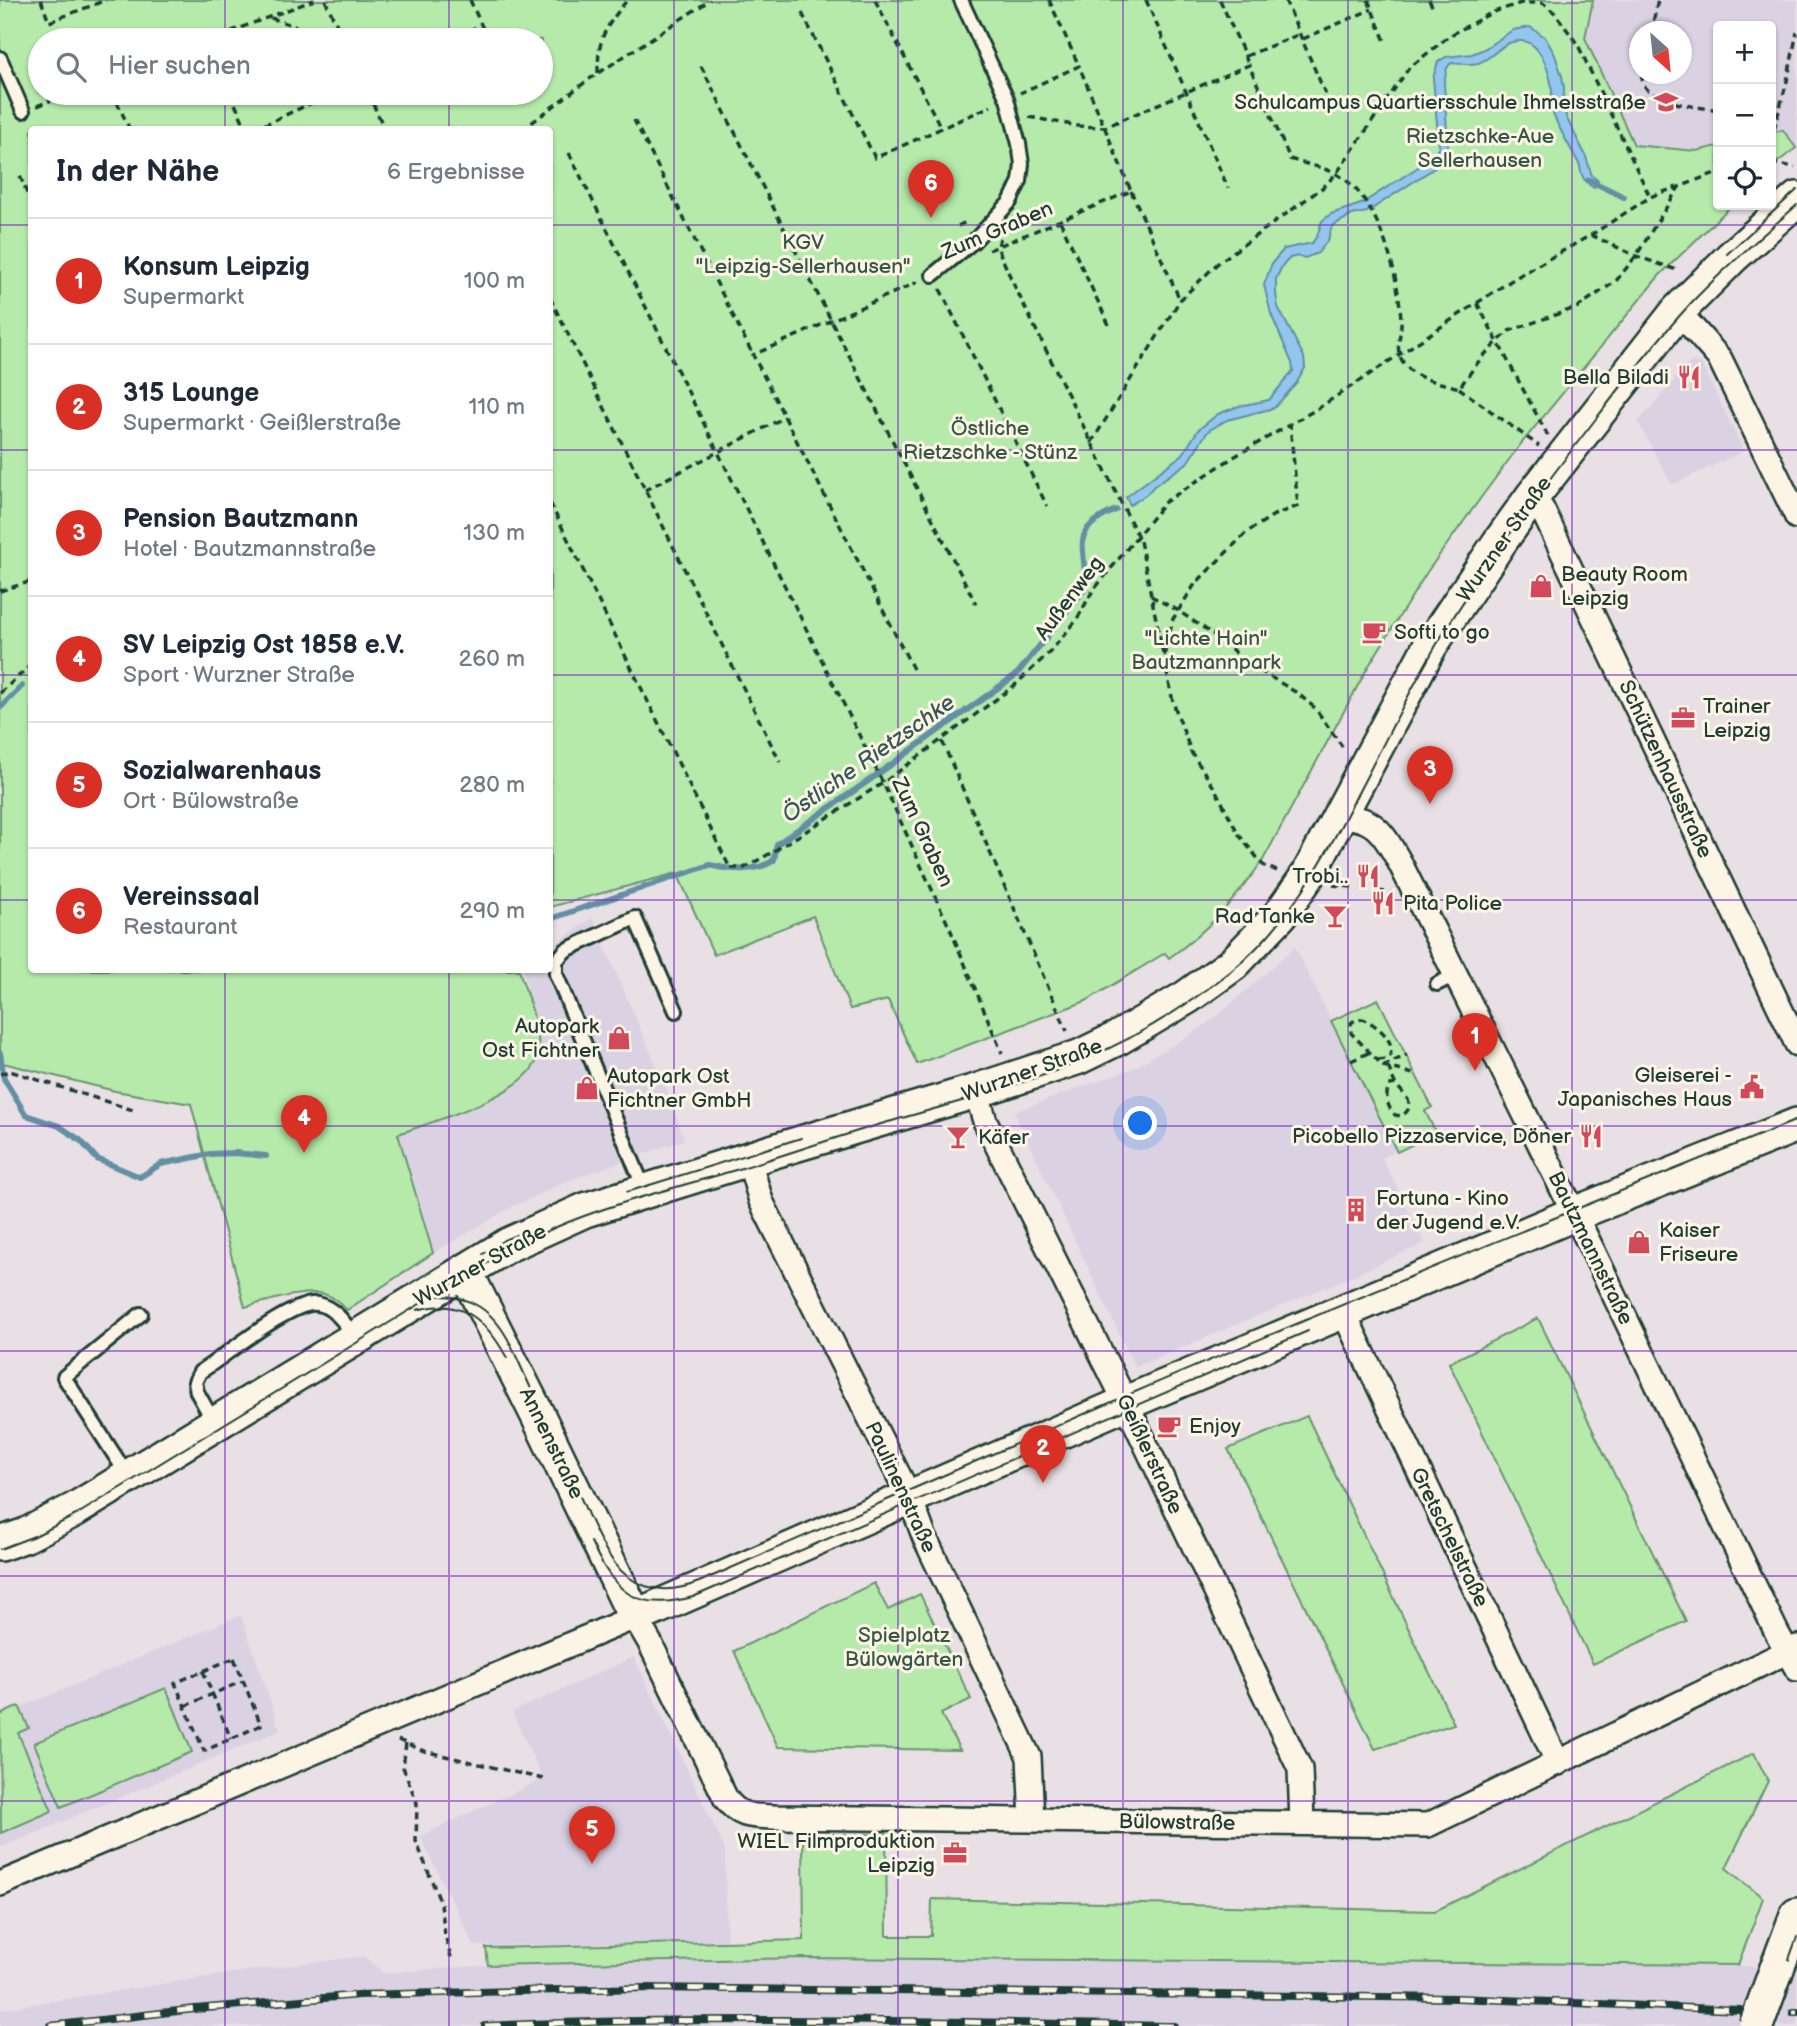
<!DOCTYPE html>
<html lang="de">
<meta charset="utf-8">
<style>
:root{--surface:#fff;--page:#f6f6f7;--text:#1f2937;--muted:#747a83;--line:#e0e1e3;--accent:#d93025}
body{margin:0;font-family:"Balsamiq Sans",sans-serif;background:var(--page);color:var(--text)}
.controls{position:absolute;right:21px;top:21px;display:grid;overflow:hidden;border-radius:7px;box-shadow:0 2px 5px #0004}
.controls button{width:63px;height:63px;display:grid;place-items:center;padding:0;border:0;border-bottom:2px solid var(--line);background:var(--surface);color:var(--text);font:35px sans-serif}
.compass{position:absolute;left:1629px;top:21px;width:63px;height:63px;border-radius:50%;background:var(--surface);box-shadow:0 2px 5px #0004;rotate:153deg}
.you{position:absolute;left:1141px;top:1124px;width:24px;height:24px;margin:-18px;border:5px solid #fff;border-radius:50%;background:#1a73e8;box-shadow:0 0 0 10px #1a73e833}
.badge{display:grid;place-items:center;width:46px;height:46px;border-radius:50%;background:var(--accent);color:#fff;font-size:23px;font-weight:700}
.pin{position:absolute;translate:-50% -58px;filter:drop-shadow(0 2px 4px #0008)}
.pin::after{content:'';position:absolute;top:37px;width:24px;height:21px;background:inherit;clip-path:polygon(0 0,100% 0,50% 100%)}
.list{margin:0;padding:0;list-style:none}
h2{display:flex;justify-content:space-between;align-items:center;height:91px;margin:0;padding:0 28px;font-size:30px}
h2 small{font-size:23px;font-weight:400;color:var(--muted)}
.list li{display:grid;grid-template-columns:46px 1fr auto;gap:21px;align-items:center;box-sizing:border-box;height:126px;padding:0 28px;border-top:2px solid var(--line)}
.list b{display:block;font-size:26px;white-space:nowrap}
.list p{margin:0;font-size:23px;white-space:nowrap;color:var(--muted)}
.list em{font-size:23px;font-style:normal;color:var(--muted)}
.icon{flex:none;width:38px;height:38px;fill:none;stroke:currentColor;stroke-width:2;stroke-linecap:round;stroke-linejoin:round}
.map{position:relative;flex:none;width:1797px;height:2026px;overflow:hidden}
.search{position:absolute;background:var(--surface);box-shadow:0 2px 5px #0004;left:28px;top:28px;width:525px;height:77px;display:flex;align-items:center;gap:18px;box-sizing:border-box;padding:0 24px;border-radius:38px;color:var(--muted);font-size:26px}
.panel{position:absolute;background:var(--surface);box-shadow:0 2px 5px #0004;left:28px;top:126px;width:525px;height:847px;border-radius:7px}
.map>svg:first-child{display:block}
.built{fill:#dad2e3;fill-rule:evenodd}
.green{fill:#b5eaab;stroke:#6a9470;stroke-width:2;fill-rule:evenodd}
.water{fill:#92c6ef;stroke:#648fa4;stroke-width:2}
.lines{fill:none;stroke-linecap:round;stroke-linejoin:round}
.stream{stroke:#648fa4;stroke-width:6}
.service-casing{stroke:#1f3d34;stroke-width:18}
.minor-casing{stroke:#1f3d34;stroke-width:28}
.secondary-casing{stroke:#1f3d34;stroke-width:38}
.path{stroke:#1f3d34;stroke-width:3.5;stroke-dasharray:7 5;stroke-linecap:butt}
.service{stroke:#fcf5e5;stroke-width:12}
.minor{stroke:#fcf5e5;stroke-width:23}
.secondary{stroke:#fcf5e5;stroke-width:33}
.tram{stroke:#1f3d34;stroke-width:2}
.rail-casing{stroke:#1f3d34;stroke-width:8}
.rail{stroke:#fcf5e5;stroke-width:5;stroke-dasharray:16;stroke-linecap:butt}
.secondary-bridge-casing{stroke:#1f3d34;stroke-width:38;stroke-linecap:butt}
.secondary-bridge{stroke:#fcf5e5;stroke-width:33}
.grid{fill:none;stroke:#7b2cbf;stroke-width:2;stroke-opacity:0.55}
.labels{text-anchor:middle;stroke-width:6;stroke-linejoin:round;paint-order:stroke}
.poi-label{font-size:21px;fill:#1f3d34;stroke:#fcf5e5;text-anchor:start}
.park-label{font-size:21px;fill:#365746;stroke:#fcf5e5}
.street-label{font-size:21px;fill:#1f3d34;stroke:#fcf5e5}
.water-label{font-size:23px;font-style:italic;fill:#365859;stroke:#fcf5e5}
</style>
<div class="map">
<svg width="1797" height="2026" viewBox="0 0 1797 2026">
<rect width="100%" height="100%" fill="#e8e0e4"/>
<filter id="ink" filterUnits="userSpaceOnUse"><feTurbulence type="fractalNoise" baseFrequency=".0143" numOctaves="2"/><feDisplacementMap in="SourceGraphic" scale="14" xChannelSelector="R" yChannelSelector="G"/><feConvolveMatrix kernelMatrix="1 2 1 2 8 2 1 2 1" color-interpolation-filters="sRGB"/></filter>
<g filter="url(#ink)">
<path class="built" d="M1593 0H1797V149L1783 130 1771 133V26H1718V146L1696 151 1634 146 1585 38ZM1640 32H1682V74H1640Z
M1691 361 1701 363 1744 451 1672 485 1638 422Z
M592 918 671 1099 684 1140 567 1181 510 1208 433 1253 398 1134 485 1103 527 1076 538 1058 540 1035 523 970H550V948Z
M1295 947 1396 1151 1382 1158 1425 1243 1348 1278 1135 1367 1014 1112 1133 1068 1180 1041 1215 1018Z
M241 1615 280 1730 0 1848V1716Z
M634 1657 725 1849 727 1942 474 1946 420 1836 543 1779 512 1712Z
M364 1956 383 1973 489 1965 804 1958 1738 1965 1797 1973V2026H0V2009L246 1971Z"/>
<path class="green" d="M0 0H1593L1585 38 1634 145 1696 151 1718 146V205H1732L1659 276 1520 445 1485 492 1427 572 1368 667 1263 860C1234 901 1210 929 1169 958L1165 953 1086 1001 917 1064 888 1000 850 1009 813 916 714 955 677 873 550 907V130H32V970H519C526 993 544 1035 537 1059 526 1095 432 1122 398 1134L433 1253 347 1310C340 1303 334 1297 324 1294 303 1289 266 1302 245 1307L191 1104 115 1091 7 1064 0 1063ZM40 40H541V93H40Z
M1783 130 1796 148 1771 167V133Z
M1378 999 1432 1107 1425 1111 1436 1133 1397 1152 1331 1021Z
M1538 1318 1686 1621 1593 1664 1449 1363Z
M1307 1416 1454 1724 1375 1749 1228 1449Z
M874 1583 888 1610 920 1594 971 1699 941 1714 960 1750 778 1747 734 1651Z
M166 1688 192 1752 61 1807 34 1743Z
M19 1706 29 1728 18 1733 52 1811 1 1833 0 1715Z
M1754 1753 1768 1781 1726 1868 1763 1898 1738 1965 804 1958 488 1965 486 1948 804 1940 803 1834H886L887 1936H931L932 1899 1435 1911Z"/>
<path class="water" d="M1530 27 1545 37 1555 55 1562 76 1564 88 1563 106 1567 119 1585 154 1592 176 1598 180 1594 188C1585 182 1581 177 1580 166 1573 152 1554 121 1551 108 1550 103 1552 97 1552 92 1551 75 1541 40 1520 41 1500 41 1495 58 1478 63 1470 65 1460 64 1451 63L1447 68 1444 83 1448 147 1442 163 1367 212 1352 215 1332 226 1328 240 1318 253 1305 258 1298 256 1290 258 1282 266 1276 279V294L1278 307 1304 357 1305 368 1296 384 1274 408 1227 420 1208 431 1187 463 1154 486 1147 494 1130 505 1126 497 1183 454 1198 430 1218 414 1239 406 1269 400 1293 371 1292 363 1271 314 1264 285 1272 263 1284 249 1312 243 1317 236 1322 221 1331 214 1361 204 1432 158 1439 147 1433 78 1438 62 1446 57 1472 54 1484 49 1513 30Z"/>
<g class="lines">
<path class="stream" d="M1589 180 1624 197
M0 708 22 686
M550 919 710 865C729 870 756 873 774 860L777 844 871 779 1017 674 1085 589C1088 548 1066 531 1116 510
M0 1053 4 1079 26 1115 59 1126 80 1140 97 1159 140 1177 161 1164 210 1154 235 1153 266 1156"/>
<g class="service-casing">
<path id="service" d="M0 58 23 111
M933 275 974 241 1010 202 1020 181 1022 164 1019 144 1007 99 961 0
M1437 984 1455 975
M645 1191 556 974V961L566 950 635 918 676 1011
M215 1424 197 1392 195 1382 200 1372C224 1357 293 1299 318 1304 335 1308 345 1323 354 1336
M128 1476 64 1377 141 1314"/>
</g>
<g class="minor-casing">
<path id="minor" d="M1678 311 1720 359 1797 517
M1532 497 1542 509 1797 1044
M1342 814C1349 817 1357 818 1365 821 1381 827 1391 847 1399 861L1593 1251 1777 1633 1797 1669
M976 1091 985 1121 1126 1403 1300 1769 1302 1823
M749 1160 761 1201 910 1498 924 1536 1029 1757 1032 1820
M1343 1311 1558 1763
M0 1884 635 1617 650 1643 726 1799C740 1818 753 1816 775 1817L1428 1825 1797 1647"/>
</g>
<g class="secondary-casing">
<path id="secondary" d="M465 1271 538 1416 635 1617 1126 1403 1574 1214 1797 1125
M0 1544 26 1535 74 1510 508 1245 585 1210 784 1148 976 1091 1079 1057 1118 1038 1187 997 1233 964 1280 915 1308 875 1430 646 1499 543 1532 497 1678 311 1732 257 1797 199
M1776 1971 1797 1915"/>
</g>
<path class="path" d="M41 0 49 22 106 0
M325 0 344 40
M470 0 488 40
M875 0 941 128
M1049 0 1079 66
M1146 0 1228 188
M1220 0 1249 65
M1285 0 1331 107
M1368 0 1385 41
M1429 0 1434 10
M802 13 875 158 991 106
M271 18 335 40
M1651 32 1658 0
M1303 39 1372 9
M208 40 314 0
M447 40 481 25
M1246 56 1300 34
M701 66 976 604
M598 73C598 36 605 29 627 0
M1642 74C1639 104 1697 106 1718 110
M230 93 247 130
M368 93 385 130
M117 102 130 130
M37 106 71 93
M1029 117 1078 126 1105 127 1249 65 1290 159C1307 165 1325 167 1340 176 1380 200 1399 277 1401 320 1402 338 1392 350 1406 366 1419 381 1441 382 1459 388L1482 357 1509 331 1578 307 1616 281 1636 256 1679 187 1718 172
M634 120 753 355
M253 130 333 93
M522 130 588 80 710 0
M1771 141 1788 77 1797 32
M569 153 883 783 951 931 1002 1053
M1771 163 1795 167
M927 168 933 165
M20 176 32 205
M1131 191 1180 300
M1060 221 1110 327
M958 226 966 222
M1591 235 1636 256 1674 269 1679 272
M1000 238 998 247 999 251 1013 283 1140 541 1173 702 1191 752 1215 789 1239 835 1263 865 1277 871
M989 250 1131 191 1079 66 1020 93
M940 289 1047 506
M550 298 780 762
M1477 303 1515 278 1591 235 1650 197 1677 187
M1459 388 1539 446
M1091 443 1180 300 1218 263 1322 188 1336 174 1409 68 1449 36 1491 13 1521 3H1543L1555 13 1578 45 1650 197
M645 490 785 417
M550 503 730 868H744L771 853 883 783 1014 686 1049 653 1076 621 1092 592 1165 502 1232 458 1317 409 1477 303 1548 436
M0 591 32 581
M1151 596 1177 610 1220 639 1246 662 1297 693 1315 708 1344 749
M1164 656 1173 619 1195 584 1247 532 1274 515 1298 506 1290 424
M913 669 753 355 918 282
M0 693 32 664
M942 741 1067 1031
M1333 885 1352 887
M1378 891 1391 893
M1378 1060 1388 1059C1399 1042 1377 1025 1363 1019L1355 1020 1351 1023V1033L1383 1066 1417 1075
M1351 1061 1370 1052
M1383 1066 1407 1055
M1388 1067C1391 1073 1393 1080 1396 1085 1404 1095 1418 1104 1402 1116L1395 1115C1387 1107 1384 1095 1390 1085L1396 1084
M0 1074 10 1071 136 1111
M234 1658 261 1725 204 1751 175 1683Z
M203 1671 231 1739
M185 1706 243 1681
M398 1740 424 1751 543 1779
M406 1743 403 1767 417 1803 416 1841 441 1904 445 1935 452 1961"/>
<use href="#service" class="service"/>
<use href="#minor" class="minor"/>
<use href="#secondary" class="secondary"/>
<path class="tram" d="M1727 254 1797 190
M627 1192 801 1138
M483 1254 504 1240 526 1231
M432 1296C471 1294 494 1311 511 1345 531 1389 552 1434 572 1478 585 1506 603 1558 627 1576 649 1593 674 1592 699 1582 840 1521 980 1459 1121 1398 1345 1302 1571 1211 1797 1120
M417 1310C462 1297 487 1321 507 1358
M591 1542C615 1593 636 1612 693 1597L1308 1331
M0 1549 37 1535 76 1515 467 1275C496 1258 524 1241 554 1228 614 1202 680 1187 742 1168 791 1153 839 1136 888 1122 951 1104 1015 1087 1076 1063 1131 1041 1184 1008 1230 972 1290 923 1325 858 1359 791 1387 738 1413 683 1444 632 1490 558 1541 489 1595 420 1626 380 1657 340 1692 302 1724 268 1761 237 1797 205
M1765 2026 1797 1937"/>
<g class="rail-casing">
<path id="rail" d="M1793 2012H1797
M50 2026 195 2009 359 1995 644 1988 1458 1998 1740 2010
M485 2026C714 2015 945 2022 1174 2026"/>
</g>
<use href="#rail" class="rail"/>
<g class="secondary-bridge-casing">
<path id="secondary-bridge" d="M1756 2026 1776 1971"/>
</g>
<use href="#secondary-bridge" class="secondary-bridge"/>
</g>
</g>
<path class="grid" d="M225 0V40M449 0V40M674 0V2026M898 0V2026M1123 0V2026M1348 0V2026M1572 0V2026M225 93V130M449 93V130M0 225H32M550 225H1797M0 450H32M550 450H1797M0 675H32M550 675H1797M0 900H32M550 900H1797M225 970V2026M449 970V2026M0 1126H1797M0 1351H1797M0 1576H1797M0 1801H1797"/>
<defs>
<g id="school-bare" transform="scale(1.89)"><path d="M0-5L7-2L0 1L-7-2ZM-4 1L0 2.5L4 1V4Q0 6-4 4Z" fill="#d1495b" stroke="#fcf5e5" stroke-width="2.5" paint-order="stroke"/></g>
<g id="restaurant-bare" transform="scale(1.89)"><path d="M-5-6h1v4h1v-4h1v4h1v-4h1v5L-1.5 .5V6h-2V.5L-5-1ZM5-6V6H3V1.5H1.5Q1.5-4 5-6Z" fill="#d1495b" stroke="#fcf5e5" stroke-width="2.5" paint-order="stroke"/></g>
<g id="shop-bare" transform="scale(1.89)"><path d="M-5-2.5h2.3a2.7 3.5 0 0 1 5.4 0H5L5.5 6h-11ZM-1.5-2.5h3a1.5 2.3 0 0 0-3 0Z" fill="#d1495b" stroke="#fcf5e5" stroke-width="2.5" paint-order="stroke"/></g>
<g id="cafe-bare" transform="scale(1.89)"><path d="M-5.5-4.5H6V0H3Q3 3.5 0 3.5H-2.5Q-5.5 3.5-5.5 0ZM3-3.2v2h1.7v-2ZM-6 4.5H4V6H-6Z" fill="#d1495b" stroke="#fcf5e5" stroke-width="2.5" paint-order="stroke"/></g>
<g id="office-bare" transform="scale(1.89)"><path d="M-6-3h4V-5.5h4V-3h4V5H-6ZM-1-4.5V-3h2v-1.5ZM-6 0V1H6V0Z" fill="#d1495b" stroke="#fcf5e5" stroke-width="2.5" paint-order="stroke"/></g>
<g id="bar-bare" transform="scale(1.89)"><path d="M-6-5H6L.8 .8V4.5H3.5V6h-7V4.5H-.8V.8Z" fill="#d1495b" stroke="#fcf5e5" stroke-width="2.5" paint-order="stroke"/></g>
<g id="civic-bare" transform="scale(1.89)"><path d="M-.6-6.5H3V-4.5H.6V-3L4-1V1h2V6H-6V1h2V-1L-.6-3ZM-1.2 2.5V6h2.4V2.5Z" fill="#d1495b" stroke="#fcf5e5" stroke-width="2.5" paint-order="stroke"/></g>
<g id="building-bare" transform="scale(1.89)"><path d="M-4-6H4V6H1V3H-1V6H-4ZM-2.5-4.3h1.7v1.8h-1.7ZM.8-4.3h1.7v1.8H.8ZM-2.5-1h1.7V.8h-1.7ZM.8-1h1.7V.8H.8Z" fill="#d1495b" stroke="#fcf5e5" stroke-width="2.5" paint-order="stroke"/></g>
</defs>
<g fill-rule="evenodd">
<use href="#school-bare" x="1666" y="102"/>
<use href="#restaurant-bare" x="1689" y="377"/>
<use href="#shop-bare" x="1541" y="586"/>
<use href="#cafe-bare" x="1374" y="632"/>
<use href="#office-bare" x="1683" y="718"/>
<use href="#restaurant-bare" x="1368" y="876"/>
<use href="#restaurant-bare" x="1383" y="903"/>
<use href="#bar-bare" x="1335" y="916"/>
<use href="#shop-bare" x="619" y="1038"/>
<use href="#civic-bare" x="1752" y="1087"/>
<use href="#shop-bare" x="587" y="1088"/>
<use href="#restaurant-bare" x="1591" y="1136"/>
<use href="#bar-bare" x="958" y="1137"/>
<use href="#building-bare" x="1356" y="1210"/>
<use href="#shop-bare" x="1639" y="1242"/>
<use href="#cafe-bare" x="1169" y="1426"/>
<use href="#office-bare" x="955" y="1853"/>
</g>
<g class="labels">
<g class="poi-label">
<text x="1646" y="109" text-anchor="end">Schulcampus Quartiersschule Ihmelsstraße</text>
<text x="1669" y="384" text-anchor="end">Bella Biladi</text>
<text x="1561" y="581">Beauty Room<tspan x="1561" dy="24">Leipzig</tspan></text>
<text x="1394" y="639">Softi to go</text>
<text x="1703" y="713">Trainer<tspan x="1703" dy="24">Leipzig</tspan></text>
<text x="1348" y="883" text-anchor="end">Trobi..</text>
<text x="1403" y="910">Pita Police</text>
<text x="1315" y="923" text-anchor="end">Rad Tanke</text>
<text x="599" y="1033" text-anchor="end">Autopark<tspan x="599" dy="24">Ost Fichtner</tspan></text>
<text x="1732" y="1082" text-anchor="end">Gleiserei -<tspan x="1732" dy="24">Japanisches Haus</tspan></text>
<text x="607" y="1083">Autopark Ost<tspan x="607" dy="24">Fichtner GmbH</tspan></text>
<text x="1571" y="1143" text-anchor="end">Picobello Pizzaservice, Döner</text>
<text x="978" y="1144">Käfer</text>
<text x="1376" y="1205">Fortuna - Kino<tspan x="1376" dy="24">der Jugend e.V.</tspan></text>
<text x="1659" y="1237">Kaiser<tspan x="1659" dy="24">Friseure</tspan></text>
<text x="1189" y="1433">Enjoy</text>
<text x="935" y="1848" text-anchor="end">WIEL Filmproduktion<tspan x="935" dy="24">Leipzig</tspan></text>
</g>
<g class="park-label">
<text x="1480" y="143">Rietzschke-Aue<tspan x="1480" dy="24">Sellerhausen</tspan></text>
<text x="803" y="249">KGV<tspan x="803" dy="24">"Leipzig-Sellerhausen"</tspan></text>
<text x="990" y="435">Östliche<tspan x="990" dy="24">Rietzschke - Stünz</tspan></text>
<text x="1206" y="645">"Lichte Hain"<tspan x="1206" dy="24">Bautzmannpark</tspan></text>
<text x="904" y="1642">Spielplatz<tspan x="904" dy="24">Bülowgärten</tspan></text>
</g>
<g class="street-label">
<text transform="translate(997 230) rotate(-23)" y="7">Zum Graben</text>
<text transform="translate(1504 539) rotate(-55)" y="7">Wurzner Straße</text>
<text transform="translate(1069 598) rotate(-53)" y="7">Außenweg</text>
<text transform="translate(1666 769) rotate(65)" y="7">Schützenhausstraße</text>
<text transform="translate(923 832) rotate(65)" y="7">Zum Graben</text>
<text transform="translate(1032 1070) rotate(-20)" y="7">Wurzner Straße</text>
<text transform="translate(1591 1248) rotate(64)" y="7">Bautzmannstraße</text>
<text transform="translate(480 1265) rotate(-29)" y="7">Wurzner Straße</text>
<text transform="translate(552 1443) rotate(64)" y="7">Annenstraße</text>
<text transform="translate(1150 1454) rotate(65)" y="7">Geißlerstraße</text>
<text transform="translate(901 1487) rotate(65)" y="7">Paulinenstraße</text>
<text transform="translate(1450 1537) rotate(64)" y="7">Gretschelstraße</text>
<text transform="translate(1177 1822) rotate(1)" y="7">Bülowstraße</text>
</g>
<g class="water-label">
<text transform="translate(868 758) rotate(-35)" y="8">Östliche Rietzschke</text>
</g>
</g>
</svg>
<div class="controls">
<button>+</button>
<button>−</button>
<button><svg class="icon" aria-label="locate" viewBox="0 0 24 24"><circle cx="12" cy="12" r="6"/><path d="M12 2v4M12 18v4M2 12h4M18 12h4"/></svg></button>
</div>
<svg class="compass" viewBox="-18 -18 36 36"><path d="M0-13l5 13h-10z" fill="#e53935"/><path d="M0 13l5-13h-10z" fill="#747a83"/></svg>
<div class="you"></div>
<div class="pin badge" style="left:1475px;top:1071px">1</div>
<div class="pin badge" style="left:1043px;top:1483px">2</div>
<div class="pin badge" style="left:1430px;top:804px">3</div>
<div class="pin badge" style="left:304px;top:1153px">4</div>
<div class="pin badge" style="left:592px;top:1864px">5</div>
<div class="pin badge" style="left:931px;top:218px">6</div>
<div class="search"><svg class="icon" aria-label="search" viewBox="0 0 24 24"><circle cx="10" cy="10" r="6"/><path d="M15 15l6 6"/></svg>Hier suchen</div>
<section class="panel">
<h2>In der Nähe<small>6 Ergebnisse</small></h2>
<ul class="list">
<li><span class="badge">1</span><div><b>Konsum Leipzig</b><p>Supermarkt</p></div><em>100 m</em></li>
<li><span class="badge">2</span><div><b>315 Lounge</b><p>Supermarkt · Geißlerstraße</p></div><em>110 m</em></li>
<li><span class="badge">3</span><div><b>Pension Bautzmann</b><p>Hotel · Bautzmannstraße</p></div><em>130 m</em></li>
<li><span class="badge">4</span><div><b>SV Leipzig Ost 1858 e.V.</b><p>Sport · Wurzner Straße</p></div><em>260 m</em></li>
<li><span class="badge">5</span><div><b>Sozialwarenhaus</b><p>Ort · Bülowstraße</p></div><em>280 m</em></li>
<li><span class="badge">6</span><div><b>Vereinssaal</b><p>Restaurant</p></div><em>290 m</em></li>
</ul>
</section>
</div>
